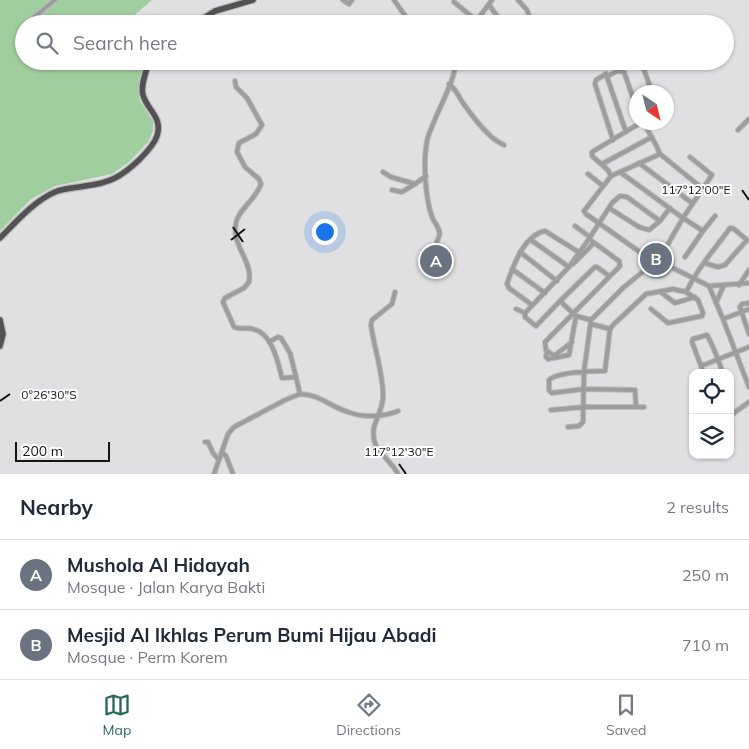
<!DOCTYPE html>
<meta charset="utf-8">
<style>
:root{--surface:#fff;--page:#f6f6f7;--text:#1f2937;--muted:#747a83;--line:#e0e1e3;--accent:#286a5a}
body{margin:0;font-family:Mulish,sans-serif;background:var(--page);color:var(--text)}
.controls{position:absolute;right:15px;bottom:15px;display:grid;overflow:hidden;border-radius:10px;box-shadow:0 1px 4px #0004}
.controls button{width:45px;height:45px;display:grid;place-items:center;padding:0;border:0;border-bottom:1px solid var(--line);background:var(--surface);color:var(--text);font:25px sans-serif}
.compass{position:absolute;left:629px;top:85px;width:45px;height:45px;border-radius:50%;background:var(--surface);box-shadow:0 1px 4px #0004;rotate:145deg}
.scale{position:absolute;left:15px;bottom:12px;width:95px;box-sizing:border-box;padding-left:5px;border:2px solid #151516;border-top:0;font-size:14px;line-height:18px;white-space:nowrap;color:#151516;-webkit-text-stroke:4px #fff;paint-order:stroke}
.you{position:absolute;left:324px;top:231px;width:18px;height:18px;margin:-12px;border:4px solid #fff;border-radius:50%;background:#1a73e8;box-shadow:0 0 0 8px #1a73e833}
.badge{display:grid;place-items:center;width:32px;height:32px;border-radius:50%;background:var(--accent);color:#fff;font-size:16px;font-weight:700}
.pin{position:absolute;translate:-50% -50%;border:2px solid #fff;box-shadow:0 1px 5px #0006}
.list{margin:0;padding:0;list-style:none}
h2{display:flex;justify-content:space-between;align-items:center;height:65px;margin:0;padding:0 20px;font-size:21px}
h2 small{font-size:16px;font-weight:400;color:var(--muted)}
.list li{display:grid;grid-template-columns:32px 1fr auto;gap:15px;align-items:center;box-sizing:border-box;height:70px;padding:0 20px;border-top:1px solid var(--line)}
.list b{display:block;font-size:19px;white-space:nowrap}
.list p{margin:0;font-size:16px;white-space:nowrap;color:var(--muted)}
.list em{font-size:16px;font-style:normal;color:var(--muted)}
.icon{flex:none;width:28px;height:28px;fill:none;stroke:currentColor;stroke-width:2;stroke-linecap:round;stroke-linejoin:round}
.map{position:relative;flex:none;width:749px;height:474px;overflow:hidden}
.search{position:absolute;background:var(--surface);box-shadow:0 1px 4px #0004;left:15px;right:15px;top:15px;height:55px;display:flex;align-items:center;gap:12px;box-sizing:border-box;padding:0 18px;border-radius:28px;color:var(--muted);font-size:19px}
.sheet{height:205px;background:var(--surface)}
nav{display:flex;justify-content:space-around;align-items:center;box-sizing:border-box;height:70px;border-top:1px solid var(--line);background:var(--surface);font-size:14px;color:var(--muted)}
nav a{display:grid;justify-items:center;gap:2px}
nav .on{color:var(--accent)}
.map>svg:first-child{display:block}
.green{fill:#a1ce9e}
.lines{fill:none;stroke-linecap:round;stroke-linejoin:round}
.minor-casing{stroke:#bbbbbd;stroke-width:6}
.highway-casing{stroke:#bbbbbd;stroke-width:8}
.minor{stroke:#9e9d9d;stroke-width:4}
.highway{stroke:#535152;stroke-width:5.5}
.ticks{fill:none;stroke:#151516;stroke-width:2}
.ticks-label{font-size:12px;text-anchor:middle;fill:#151516;stroke:#fff;stroke-width:4;stroke-linejoin:round;paint-order:stroke}
</style>
<div class="map">
<svg width="749" height="474" viewBox="0 0 749 474">
<rect width="100%" height="100%" fill="#e0e0e2"/>
<path class="green" d="M0 0H152L124 24H24V61H146L138 88 140 101 153 121V131L148 142 129 162 112 174 55 186 31 199 0 231Z"/>
<g class="lines">
<g class="minor-casing">
<path id="minor" d="M343 0 349 4 352 0
M394 0 411 24
M518 0 527 10 532 24
M454 2 477 21
M489 5 503 24
M480 17 488 24
M33 18 55 0
M474 24 492 0
M621 70 631 65 643 67 652 92
M608 76 617 71 624 72 636 106
M449 84C457 90 458 96 463 103 473 117 489 139 504 145
M642 122 592 152V156L608 170 611 176 584 211 586 214 644 255
M643 122 656 145 660 154 702 188
M738 130 749 119
M613 140 595 84 596 80 606 74 626 132
M639 163 692 203
M602 164 652 137
M383 172 391 177 415 184 426 176
M620 172 683 218 712 175 690 157
M588 174 603 186
M611 176 660 154
M392 190 402 192 415 184
M609 208 639 227 649 230 660 221 670 208
M575 226 590 237
M703 231 715 216
M531 240 569 267
M642 261a15 15 0 1 1 30 0a15 15 0 1 1-30 0Z
M665 249 683 218 703 231 685 257
M520 252 557 281
M573 264 594 243
M450 265C444 260 436 250 437 242 438 238 441 235 439 231 438 226 434 222 432 217 425 197 423 161 427 141 432 119 458 78 455 61
M671 267 709 286 749 283
M512 269 545 293
M739 285 749 270
M709 286 723 319 749 387
M395 292 392 304 372 320 371 325C374 348 384 376 383 398 382 415 369 425 375 443 377 452 393 463 398 474
M662 293 675 303 695 297
M560 301 536 326 525 317V313L569 267 589 239
M716 303 724 285
M749 303 742 304 740 307 749 334
M532 305 509 288 507 284C513 266 524 235 545 231L580 253
M516 309 525 313
M651 309 668 323 702 316 703 313 698 300 686 292
M723 319 749 309
M591 320 576 316 560 301 595 267H597L609 276
M591 324 610 329
M269 342 278 337 281 338 290 353 296 377
M547 351 546 357 548 359 569 355 576 316
M554 356 546 350 545 342 620 266 619 261 589 239 612 203 620 196 627 197 660 221
M554 356 572 342
M701 366 704 373
M723 373C718 360 714 347 707 335L693 339 692 342 701 366C717 360 733 353 749 347
M300 394C319 394 331 407 348 412 364 418 383 417 398 411
M636 407 635 390 584 389 552 393 549 390V380C557 372 592 371 605 371L610 329 613 325 646 294 673 289 686 292C689 287 691 282 694 278 704 260 718 245 730 228L734 229 747 240 725 265 718 267 704 263
M551 410 584 407H644
M730 416 749 402
M568 427 579 426 583 422 584 371 591 320 624 287 645 270
M205 442H208L213 453 219 460
M222 452 226 456 233 474
M214 474 228 434 234 427 285 400 300 394 296 377 282 378C278 362 272 333 253 329 247 327 240 330 234 327L223 302 225 298 244 288 249 282C253 261 231 245 236 223 238 210 256 199 261 184L259 179 245 167 237 152 239 143 256 134 262 125 247 98 236 87 235 81"/>
</g>
<g class="highway-casing">
<path id="highway" d="M194 24 215 11 253 0
M0 238C16 222 34 201 55 192 65 188 75 188 85 186 110 183 121 177 139 160 145 154 154 145 157 136 163 117 147 110 143 95 140 85 147 70 149 61
M0 320 3 334 0 346"/>
</g>
<use href="#minor" class="minor"/>
<use href="#highway" class="highway"/>
</g>
<path class="ticks" d="M742 190 749 200M233 227 243 242M231 240 245 229M0 401 10 394M399 464 406 474"/>
<g class="ticks-label">
<text x="696" y="194">117°12'00"E</text>
<text x="49" y="399">0°26'30"S</text>
<text x="399" y="456">117°12'30"E</text>
</g>
</svg>
<div class="controls">
<button><svg class="icon" aria-label="locate" viewBox="0 0 24 24"><circle cx="12" cy="12" r="6"/><path d="M12 2v4M12 18v4M2 12h4M18 12h4"/></svg></button>
<button><svg class="icon" aria-label="layers" viewBox="0 0 24 24"><path d="M12 4l9 5-9 5-9-5zM3 14l9 5 9-5"/></svg></button>
</div>
<svg class="compass" viewBox="-18 -18 36 36"><path d="M0-13l5 13h-10z" fill="#e53935"/><path d="M0 13l5-13h-10z" fill="#747a83"/></svg>
<div class="scale">200 m</div>
<div class="you"></div>
<div class="pin badge" style="left:436px;top:261px;background:#6b7280">A</div>
<div class="pin badge" style="left:656px;top:259px;background:#6b7280">B</div>
<div class="search"><svg class="icon" aria-label="search" viewBox="0 0 24 24"><circle cx="10" cy="10" r="6"/><path d="M15 15l6 6"/></svg>Search here</div>
</div>
<section class="sheet">
<h2>Nearby<small>2 results</small></h2>
<ul class="list">
<li><span class="badge" style="background:#6b7280">A</span><div><b>Mushola Al Hidayah</b><p>Mosque · Jalan Karya Bakti</p></div><em>250 m</em></li>
<li><span class="badge" style="background:#6b7280">B</span><div><b>Mesjid Al Ikhlas Perum Bumi Hijau Abadi</b><p>Mosque · Perm Korem</p></div><em>710 m</em></li>
</ul>
</section>
<nav>
<a class="on"><svg class="icon" aria-label="map" viewBox="0 0 24 24"><path d="M3 6l6-2 6 2 6-2v14l-6 2-6-2-6 2zM9 4v14M15 6v14"/></svg>Map</a>
<a><svg class="icon" aria-label="directions" viewBox="0 0 24 24"><path d="M12 3l9 9-9 9-9-9zM9 14v-3h6M13 9l2 2-2 2"/></svg>Directions</a>
<a><svg class="icon" aria-label="saved" viewBox="0 0 24 24"><path d="M7 4h10v16l-5-4-5 4z"/></svg>Saved</a>
</nav>
